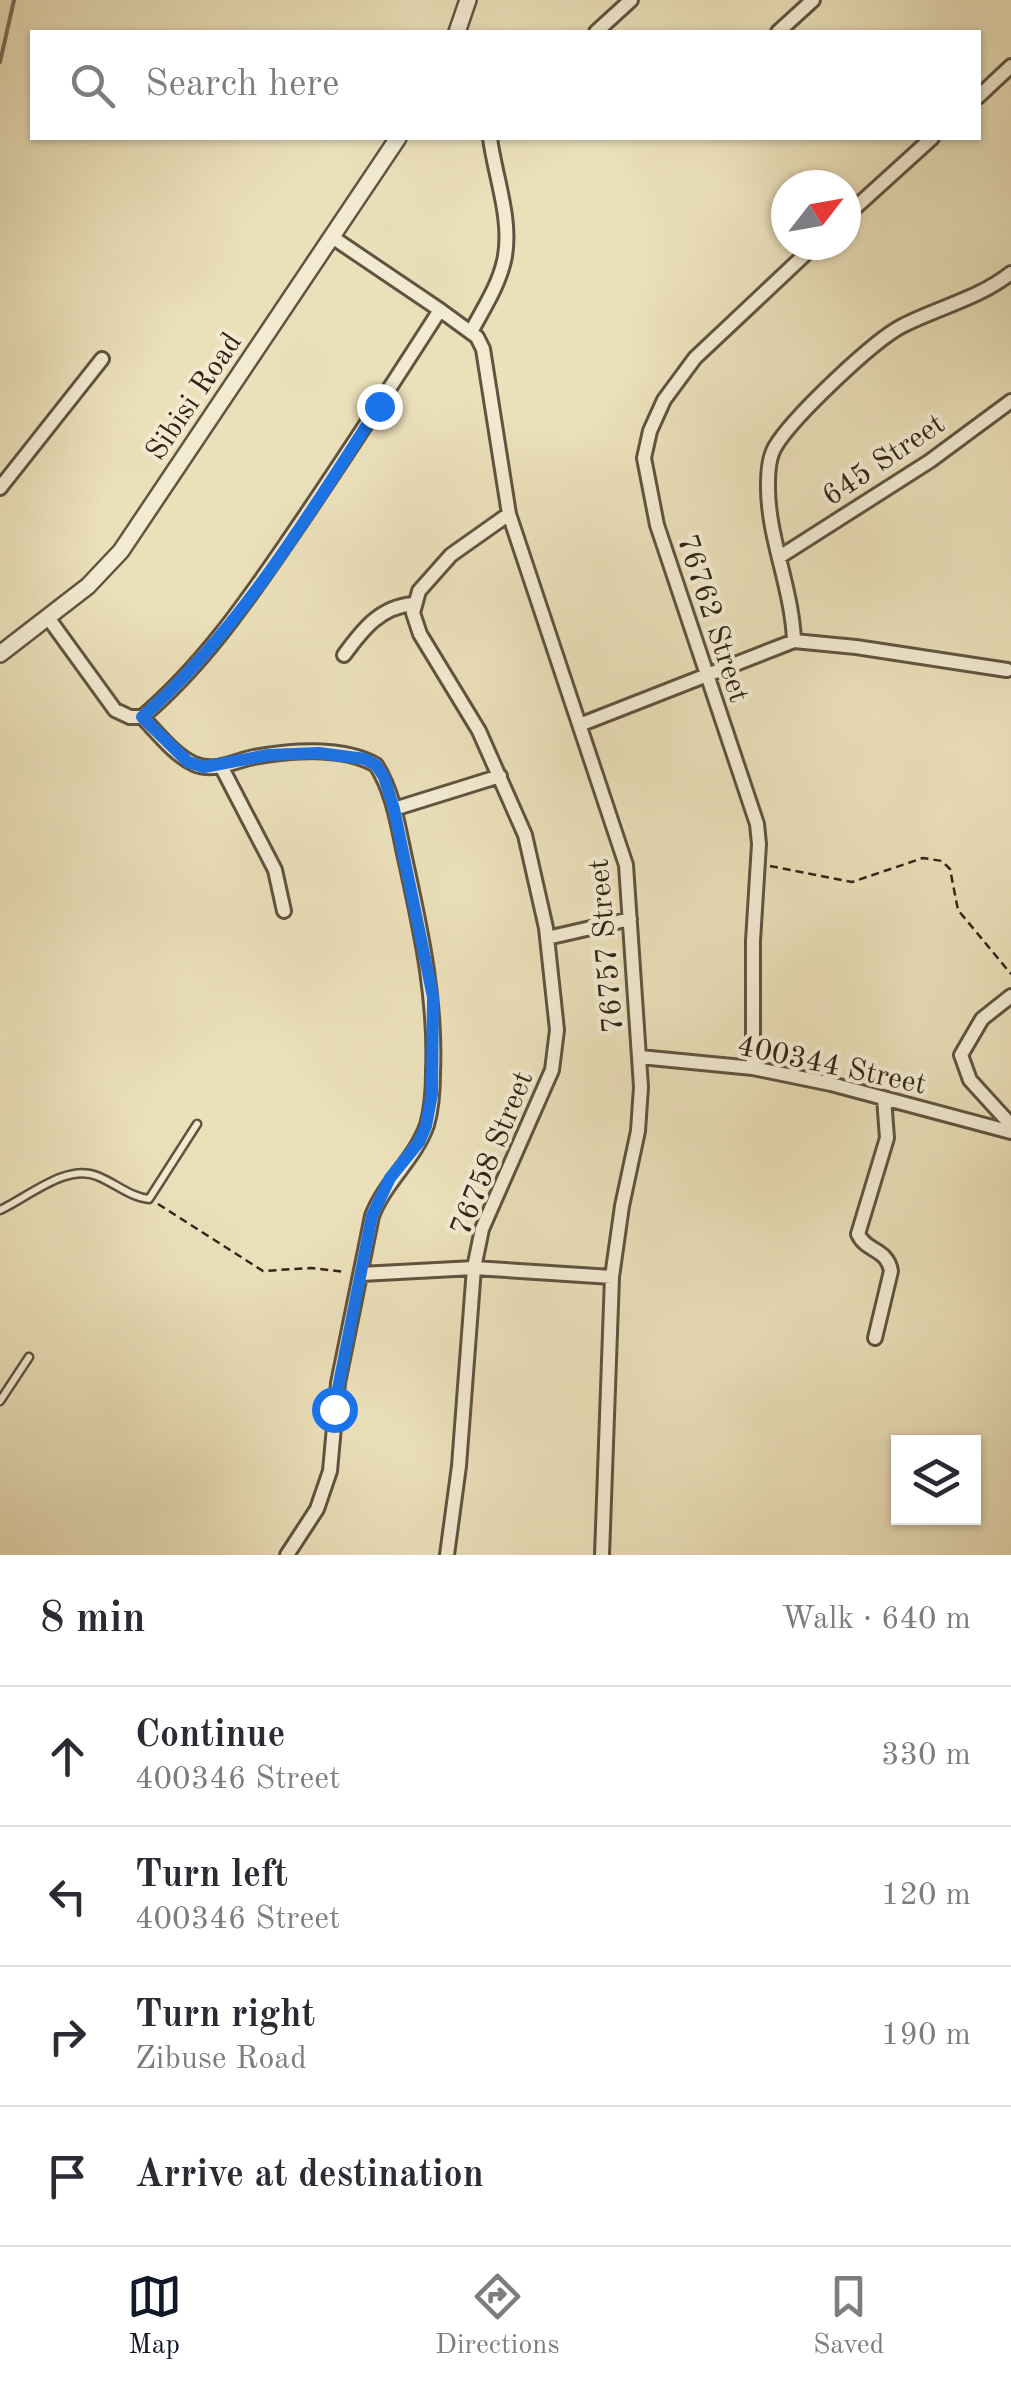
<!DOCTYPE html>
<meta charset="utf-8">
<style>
:root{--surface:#fff;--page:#f2f2f3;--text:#2b2b33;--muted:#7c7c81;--line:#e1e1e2;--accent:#111827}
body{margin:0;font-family:"Old Standard TT",serif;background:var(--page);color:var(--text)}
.controls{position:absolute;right:30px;bottom:30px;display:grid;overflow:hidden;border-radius:0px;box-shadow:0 2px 8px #0004}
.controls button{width:90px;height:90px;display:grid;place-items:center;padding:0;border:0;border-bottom:2px solid var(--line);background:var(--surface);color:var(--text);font:50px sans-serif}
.compass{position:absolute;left:771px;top:170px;width:90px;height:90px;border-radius:50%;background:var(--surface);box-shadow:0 2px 8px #0004;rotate:59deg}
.stop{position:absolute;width:30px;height:30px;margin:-22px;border:8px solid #1a73e8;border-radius:50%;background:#fff}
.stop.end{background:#1a73e8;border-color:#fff;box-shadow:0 2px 10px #0008}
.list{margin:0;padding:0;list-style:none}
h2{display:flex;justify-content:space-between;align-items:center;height:130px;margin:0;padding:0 40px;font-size:42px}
h2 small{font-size:32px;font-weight:400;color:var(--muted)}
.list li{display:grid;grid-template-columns:65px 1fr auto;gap:30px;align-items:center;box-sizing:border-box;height:140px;padding:0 40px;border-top:2px solid var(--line)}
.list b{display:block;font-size:38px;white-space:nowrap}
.list p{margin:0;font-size:32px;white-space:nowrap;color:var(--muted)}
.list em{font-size:32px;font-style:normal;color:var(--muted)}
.icon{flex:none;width:55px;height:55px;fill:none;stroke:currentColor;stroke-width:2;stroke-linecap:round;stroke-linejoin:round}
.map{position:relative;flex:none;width:1011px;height:1555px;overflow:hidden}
.search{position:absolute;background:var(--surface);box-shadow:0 2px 8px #0004;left:30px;right:30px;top:30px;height:110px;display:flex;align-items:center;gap:25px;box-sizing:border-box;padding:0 35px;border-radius:0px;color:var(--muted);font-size:38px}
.sheet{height:690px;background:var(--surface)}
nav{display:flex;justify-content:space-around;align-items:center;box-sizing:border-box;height:140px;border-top:2px solid var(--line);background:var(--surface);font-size:28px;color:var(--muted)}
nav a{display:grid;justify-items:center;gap:5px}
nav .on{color:var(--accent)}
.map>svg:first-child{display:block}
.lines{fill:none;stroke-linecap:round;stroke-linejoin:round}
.stream{stroke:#7c6e58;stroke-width:4}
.service-casing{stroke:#615340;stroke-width:11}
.minor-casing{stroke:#615340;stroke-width:18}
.tertiary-casing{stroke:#615340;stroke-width:20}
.path{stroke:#332417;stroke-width:2.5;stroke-dasharray:8 5;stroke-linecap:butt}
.service{stroke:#f2ebd2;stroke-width:6}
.minor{stroke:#f2ebd2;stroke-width:12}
.tertiary{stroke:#f2ebd2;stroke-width:15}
.route{stroke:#1a73e8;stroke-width:12}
.labels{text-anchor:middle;stroke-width:8;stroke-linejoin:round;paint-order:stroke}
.street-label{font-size:30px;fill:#332417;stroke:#f2ebd2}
</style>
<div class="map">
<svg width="1011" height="1555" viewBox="0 0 1011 1555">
<rect width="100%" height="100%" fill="#ebe0ba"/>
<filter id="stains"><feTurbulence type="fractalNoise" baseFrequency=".002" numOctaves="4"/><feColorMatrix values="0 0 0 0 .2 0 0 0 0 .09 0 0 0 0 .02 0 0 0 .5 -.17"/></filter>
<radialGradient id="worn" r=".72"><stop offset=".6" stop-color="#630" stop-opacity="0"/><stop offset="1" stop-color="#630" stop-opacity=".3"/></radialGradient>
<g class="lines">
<path class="stream" d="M0 62 14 0"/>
<g class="service-casing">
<path id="service" d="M0 1210C27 1198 66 1163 97 1176 115 1183 130 1197 149 1199L197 1124
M0 1401 29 1357"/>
</g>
<g class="minor-casing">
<path id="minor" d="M596 32 631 0
M778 32 813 0
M978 97 1011 66
M846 216 932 138
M440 310 477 337 483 349 509 514 626 865 641 1087 638 1131 622 1206 612 1277 602 1555
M471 332C483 309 498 287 504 261 513 221 495 177 490 138
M0 488 102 359
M781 556 930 461 1011 401
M49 619 115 710 130 717H142C201 667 245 604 288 541 340 465 390 388 440 310L332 237
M794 641C792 587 767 536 768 484 768 471 769 457 775 447 792 418 873 341 902 326 939 307 978 299 1011 273
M344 655C363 629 380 607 413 604
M142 717C157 732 174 755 194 764 214 773 234 761 254 757 290 750 343 746 376 765 395 795 399 833 407 867 422 936 436 1001 433 1072 433 1089 432 1108 427 1125 415 1159 385 1182 372 1216L338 1383 330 1471 317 1509 287 1555
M582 724 794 641 856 647 1007 670
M221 766 275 870 284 911
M394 809 500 776
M547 938 630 919
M1011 996 982 1019 961 1055 970 1080 1011 1125
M640 1057 753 1068 831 1084 1011 1132
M753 1068V941L759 844 757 824 657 525 644 458 650 431 664 400 695 358 815 245
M361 1274 474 1268 612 1277
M875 1338 891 1271C887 1248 866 1252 858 1234L887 1138 884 1098
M447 1555 459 1466 474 1268 482 1229 552 1070 557 1030 546 928 525 835 479 731 420 634 413 613 419 591 451 555 509 514"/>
</g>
<g class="tertiary-casing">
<path id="tertiary" d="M457 32 468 0
M0 654 88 586 121 551 398 138"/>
</g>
<path class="path" d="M770 866 852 882 923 858 942 861 950 869 958 910 1011 974
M158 1204 263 1271 311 1268 345 1272"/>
<use href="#service" class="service"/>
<use href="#minor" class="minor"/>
<use href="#tertiary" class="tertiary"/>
</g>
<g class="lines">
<path class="route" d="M334 1409 372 1216 390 1178 419 1142 426 1126 432 1094 433 997 394 809 384 777 376 765 365 759 319 753 268 755 204 767 188 762 142 717C234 638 314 508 379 406"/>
</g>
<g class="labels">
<g class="street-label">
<text transform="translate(193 396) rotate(-56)" y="10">Sibisi Road</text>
<text transform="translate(883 459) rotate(-34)" y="10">645 Street</text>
<text transform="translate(714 618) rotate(72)" y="10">76762 Street</text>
<text transform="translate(605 946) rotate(-95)" y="10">76757 Street</text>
<text transform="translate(832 1064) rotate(12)" y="10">400344 Street</text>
<text transform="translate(491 1153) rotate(-68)" y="10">76758 Street</text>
</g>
</g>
<rect width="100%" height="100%" filter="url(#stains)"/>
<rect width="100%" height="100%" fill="url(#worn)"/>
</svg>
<div class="controls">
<button><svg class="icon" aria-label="layers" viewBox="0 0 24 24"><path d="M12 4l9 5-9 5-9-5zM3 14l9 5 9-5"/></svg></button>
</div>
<svg class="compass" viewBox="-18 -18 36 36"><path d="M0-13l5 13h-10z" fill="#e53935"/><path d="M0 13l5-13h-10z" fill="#7c7c81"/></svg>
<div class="stop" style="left:334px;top:1409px"></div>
<div class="stop end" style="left:379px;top:406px"></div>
<div class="search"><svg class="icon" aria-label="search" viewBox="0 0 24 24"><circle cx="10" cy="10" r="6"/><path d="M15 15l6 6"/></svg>Search here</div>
</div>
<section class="sheet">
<h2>8 min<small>Walk · 640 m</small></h2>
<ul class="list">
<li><svg class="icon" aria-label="ahead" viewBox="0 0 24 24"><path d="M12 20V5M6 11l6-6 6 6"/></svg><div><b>Continue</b><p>400346 Street</p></div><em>330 m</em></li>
<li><svg class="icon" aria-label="left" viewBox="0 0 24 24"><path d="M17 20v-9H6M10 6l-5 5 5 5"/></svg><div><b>Turn left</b><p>400346 Street</p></div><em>120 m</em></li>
<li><svg class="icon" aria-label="right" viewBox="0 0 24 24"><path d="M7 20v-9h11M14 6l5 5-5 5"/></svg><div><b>Turn right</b><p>Zibuse Road</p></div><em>190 m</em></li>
<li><svg class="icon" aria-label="arrive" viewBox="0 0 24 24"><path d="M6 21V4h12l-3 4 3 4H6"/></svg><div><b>Arrive at destination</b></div></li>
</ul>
</section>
<nav>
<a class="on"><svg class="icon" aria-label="map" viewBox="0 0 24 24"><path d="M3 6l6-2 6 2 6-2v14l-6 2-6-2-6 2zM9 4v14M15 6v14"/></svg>Map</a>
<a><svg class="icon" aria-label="directions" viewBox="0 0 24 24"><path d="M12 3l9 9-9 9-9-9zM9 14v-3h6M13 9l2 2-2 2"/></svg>Directions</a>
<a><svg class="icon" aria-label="saved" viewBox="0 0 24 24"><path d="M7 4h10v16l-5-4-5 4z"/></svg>Saved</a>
</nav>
